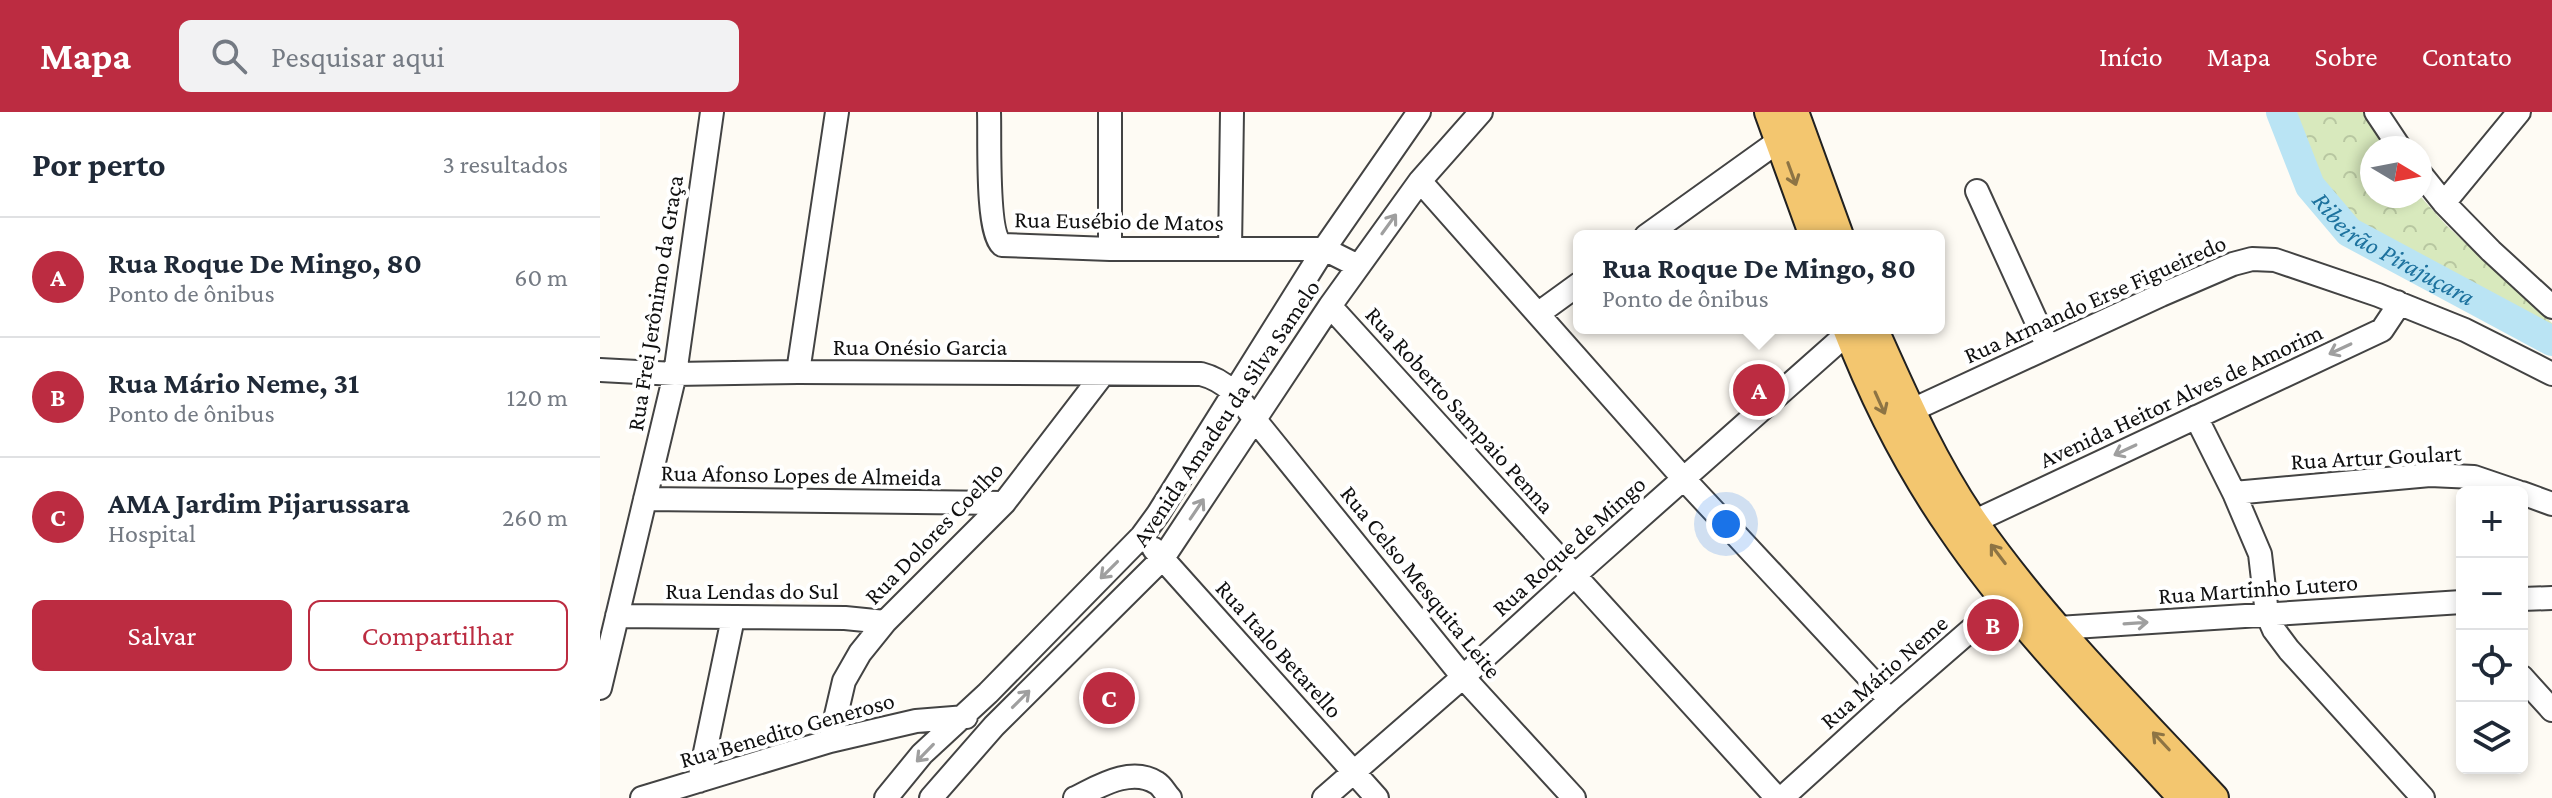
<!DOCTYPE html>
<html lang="pt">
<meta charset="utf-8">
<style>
:root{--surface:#fff;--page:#f2f2f3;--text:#1f2937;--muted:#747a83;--line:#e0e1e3;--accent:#bc2c41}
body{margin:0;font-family:"Crimson Pro",serif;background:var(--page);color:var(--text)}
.controls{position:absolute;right:24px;bottom:24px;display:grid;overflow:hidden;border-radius:12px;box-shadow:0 4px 12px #0003}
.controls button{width:72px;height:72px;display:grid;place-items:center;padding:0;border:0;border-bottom:2px solid var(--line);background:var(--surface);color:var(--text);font:40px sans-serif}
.compass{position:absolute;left:1760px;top:24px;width:72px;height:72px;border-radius:50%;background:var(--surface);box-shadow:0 4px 12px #0003;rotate:100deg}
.you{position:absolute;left:1126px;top:412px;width:28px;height:28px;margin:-20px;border:6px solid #fff;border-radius:50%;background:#1a73e8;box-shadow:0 0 0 12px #1a73e833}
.badge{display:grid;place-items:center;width:52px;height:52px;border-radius:50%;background:var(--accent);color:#fff;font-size:26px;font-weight:700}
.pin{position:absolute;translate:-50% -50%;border:4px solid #fff;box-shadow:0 2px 8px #0006}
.popup{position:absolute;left:973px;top:118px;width:372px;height:104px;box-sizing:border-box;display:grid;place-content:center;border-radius:12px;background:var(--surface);filter:drop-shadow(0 2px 6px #0005);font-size:26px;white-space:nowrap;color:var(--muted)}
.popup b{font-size:30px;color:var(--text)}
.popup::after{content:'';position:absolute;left:50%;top:100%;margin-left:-16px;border:16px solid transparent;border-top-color:var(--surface)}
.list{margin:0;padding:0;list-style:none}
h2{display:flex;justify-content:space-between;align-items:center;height:104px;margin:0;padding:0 32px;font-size:34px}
h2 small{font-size:26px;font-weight:400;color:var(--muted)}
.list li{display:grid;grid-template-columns:52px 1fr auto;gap:24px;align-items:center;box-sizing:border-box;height:120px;padding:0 32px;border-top:2px solid var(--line)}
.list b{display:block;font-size:30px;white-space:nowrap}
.list p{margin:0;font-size:26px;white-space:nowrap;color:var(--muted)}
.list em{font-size:26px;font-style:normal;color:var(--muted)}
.actions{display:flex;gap:16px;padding:24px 32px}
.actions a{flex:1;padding:18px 0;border:2px solid var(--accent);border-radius:12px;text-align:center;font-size:28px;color:var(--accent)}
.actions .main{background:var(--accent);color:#fff}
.icon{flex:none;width:44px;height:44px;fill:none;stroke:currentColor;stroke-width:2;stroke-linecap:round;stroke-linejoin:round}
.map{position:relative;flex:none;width:1952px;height:686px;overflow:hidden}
header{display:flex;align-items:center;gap:48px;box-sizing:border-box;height:112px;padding:0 40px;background:var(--accent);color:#fff}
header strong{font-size:38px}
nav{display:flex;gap:44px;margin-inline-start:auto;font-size:28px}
.search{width:560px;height:72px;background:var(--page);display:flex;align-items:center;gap:20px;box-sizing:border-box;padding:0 28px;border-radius:12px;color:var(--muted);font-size:30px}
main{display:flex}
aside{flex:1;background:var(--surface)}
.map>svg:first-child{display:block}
.park{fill:url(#park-crowns)}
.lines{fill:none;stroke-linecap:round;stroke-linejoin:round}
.river{stroke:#bae4f4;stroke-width:30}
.minor-casing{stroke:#434343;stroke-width:26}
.major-casing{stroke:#212121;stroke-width:32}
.minor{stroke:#fff;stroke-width:22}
.major{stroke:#f3c66f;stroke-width:28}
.oneway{stroke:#8d7444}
.oneway2{stroke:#9f9f9f}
.labels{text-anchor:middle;stroke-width:8;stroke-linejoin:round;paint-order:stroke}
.street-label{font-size:24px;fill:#101010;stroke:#fff}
.water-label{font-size:26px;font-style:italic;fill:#1d729e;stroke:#fff}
</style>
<header>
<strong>Mapa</strong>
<div class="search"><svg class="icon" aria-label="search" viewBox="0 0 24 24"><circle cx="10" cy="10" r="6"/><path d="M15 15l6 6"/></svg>Pesquisar aqui</div>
<nav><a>Início</a><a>Mapa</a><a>Sobre</a><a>Contato</a></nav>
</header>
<main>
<aside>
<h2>Por perto<small>3 resultados</small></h2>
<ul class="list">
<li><span class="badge">A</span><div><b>Rua Roque De Mingo, 80</b><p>Ponto de ônibus</p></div><em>60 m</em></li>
<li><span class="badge">B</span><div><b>Rua Mário Neme, 31</b><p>Ponto de ônibus</p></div><em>120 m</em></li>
<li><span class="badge">C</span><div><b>AMA Jardim Pijarussara</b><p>Hospital</p></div><em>260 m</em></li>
</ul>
<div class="actions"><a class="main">Salvar</a><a>Compartilhar</a></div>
</aside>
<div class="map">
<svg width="1952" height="686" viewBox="0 0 1952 686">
<defs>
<pattern id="park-crowns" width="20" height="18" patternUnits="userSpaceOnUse" patternTransform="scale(2)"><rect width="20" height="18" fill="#d8e9bd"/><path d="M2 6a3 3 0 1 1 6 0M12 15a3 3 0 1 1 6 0" fill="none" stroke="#b8c7a1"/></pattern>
</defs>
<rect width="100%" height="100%" fill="#fefbf4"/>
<path class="park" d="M1685 0H1769L1789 36H1772V84H1820L1847 114 1952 211V217L1835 166 1751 107 1700 49Z"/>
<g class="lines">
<path class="river" id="s1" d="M1681 0 1710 74 1749 120 1952 229"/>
<g class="minor-casing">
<path id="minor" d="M389 0C390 25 386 120 402 133L510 137H724L758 154
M510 0V137
M1776 0 1800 36
M1820 61 1844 91 1891 139 1952 195
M820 69 1083 366 1290 588
M1377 79 1448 235
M1844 91 1919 0
M1046 124 1180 28
M630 137 632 0
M730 194 1177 686
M939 201 979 172
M0 258 75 262 198 260 601 262C628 269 640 287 656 309L863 565 974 686
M198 260 237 0
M1310 299 1561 183 1633 152 1652 147 1675 148 1778 183 1865 218 1952 262
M1596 305 1634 381 1660 442 1667 502 1674 518 1689 538 1823 686
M1634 381 1830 363 1874 365 1918 380
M1922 381 1952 392
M45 387 404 391
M1373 410 1782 218 1794 200 1797 190
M554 437 777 686
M1922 487 1952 486
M17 504 245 506 285 510
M1458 516 1862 490
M1922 565 1952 598
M0 576 75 262 112 0
M230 629 244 569 260 541 285 510 404 391 503 262
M99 669 133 506
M42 686 230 629 316 609 366 605
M286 686 322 642 388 581 542 424 558 402 724 137 819 0
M331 686 394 614 563 446 730 194 820 69 881 0
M475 686C498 675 531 654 557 671 562 674 566 682 570 686
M724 686 863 565 975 463 1249 220
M1182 686 1290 588 1418 477"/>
</g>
<g class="major-casing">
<path id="major" d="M1169 0 1214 124
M1194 0 1239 124
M1247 216C1274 286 1309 355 1352 417 1418 514 1504 599 1583 686
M1273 216C1303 283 1332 350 1374 411 1444 511 1531 597 1614 686"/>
</g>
<use href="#minor" class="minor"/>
<use href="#major" class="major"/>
</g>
<defs><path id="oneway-shaft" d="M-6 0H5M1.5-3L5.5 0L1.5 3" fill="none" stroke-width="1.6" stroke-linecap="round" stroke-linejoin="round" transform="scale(2)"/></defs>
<g class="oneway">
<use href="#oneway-shaft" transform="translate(1192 62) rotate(70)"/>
<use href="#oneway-shaft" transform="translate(1280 291) rotate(66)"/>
<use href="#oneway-shaft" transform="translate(1398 442) rotate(-127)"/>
<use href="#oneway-shaft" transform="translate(1561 629) rotate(-133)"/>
</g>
<g class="oneway2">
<use href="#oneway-shaft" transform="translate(789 112) rotate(-54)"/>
<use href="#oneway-shaft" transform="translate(1740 237) rotate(155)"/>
<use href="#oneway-shaft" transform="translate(1525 338) rotate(155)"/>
<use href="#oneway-shaft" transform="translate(597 397) rotate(-56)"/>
<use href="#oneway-shaft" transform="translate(509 458) rotate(135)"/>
<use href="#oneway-shaft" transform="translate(1536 511) rotate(-4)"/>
<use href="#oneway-shaft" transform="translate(421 587) rotate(-45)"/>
<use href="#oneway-shaft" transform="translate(325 641) rotate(134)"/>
</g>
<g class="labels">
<g class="street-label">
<text transform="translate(519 109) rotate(1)" y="8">Rua Eusébio de Matos</text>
<text transform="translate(1495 187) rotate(-24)" y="8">Rua Armando Erse Figueiredo</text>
<text transform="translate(55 191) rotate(-81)" y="8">Rua Frei Jerônimo da Graça</text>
<text x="320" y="243">Rua Onésio Garcia</text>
<text transform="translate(1581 284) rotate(-25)" y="8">Avenida Heitor Alves de Amorim</text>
<text transform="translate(860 298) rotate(48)" y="8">Rua Roberto Sampaio Penna</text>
<text transform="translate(626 301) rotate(-56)" y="8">Avenida Amadeu da Silva Samelo</text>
<text transform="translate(1776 345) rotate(-3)" y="8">Rua Artur Goulart</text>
<text transform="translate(201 363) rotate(1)" y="8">Rua Afonso Lopes de Almeida</text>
<text transform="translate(334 421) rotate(-46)" y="8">Rua Dolores Coelho</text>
<text transform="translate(969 434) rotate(-42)" y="8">Rua Roque de Mingo</text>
<text transform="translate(821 470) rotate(51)" y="8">Rua Celso Mesquita Leite</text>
<text transform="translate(1658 477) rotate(-4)" y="8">Rua Martinho Lutero</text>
<text x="152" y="487">Rua Lendas do Sul</text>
<text transform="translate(679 537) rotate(48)" y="8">Rua Italo Betarello</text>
<text transform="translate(1284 560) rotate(-41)" y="8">Rua Mário Neme</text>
<text transform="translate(187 618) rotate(-16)" y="8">Rua Benedito Generoso</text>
</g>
<g class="water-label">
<text dy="9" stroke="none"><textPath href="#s1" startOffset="186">Ribeirão Pirajuçara</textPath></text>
</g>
</g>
</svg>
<div class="controls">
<button>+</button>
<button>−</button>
<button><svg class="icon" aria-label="locate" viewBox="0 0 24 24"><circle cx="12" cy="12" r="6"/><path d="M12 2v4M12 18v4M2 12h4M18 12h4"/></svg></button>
<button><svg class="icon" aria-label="layers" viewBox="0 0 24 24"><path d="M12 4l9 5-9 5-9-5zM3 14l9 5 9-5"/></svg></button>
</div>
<svg class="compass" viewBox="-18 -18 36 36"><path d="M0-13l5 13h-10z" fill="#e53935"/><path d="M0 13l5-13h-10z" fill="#747a83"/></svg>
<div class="you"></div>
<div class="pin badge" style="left:1159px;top:278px">A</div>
<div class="popup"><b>Rua Roque De Mingo, 80</b>Ponto de ônibus</div>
<div class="pin badge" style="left:1393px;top:513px">B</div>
<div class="pin badge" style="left:509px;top:586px">C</div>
</div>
</main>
